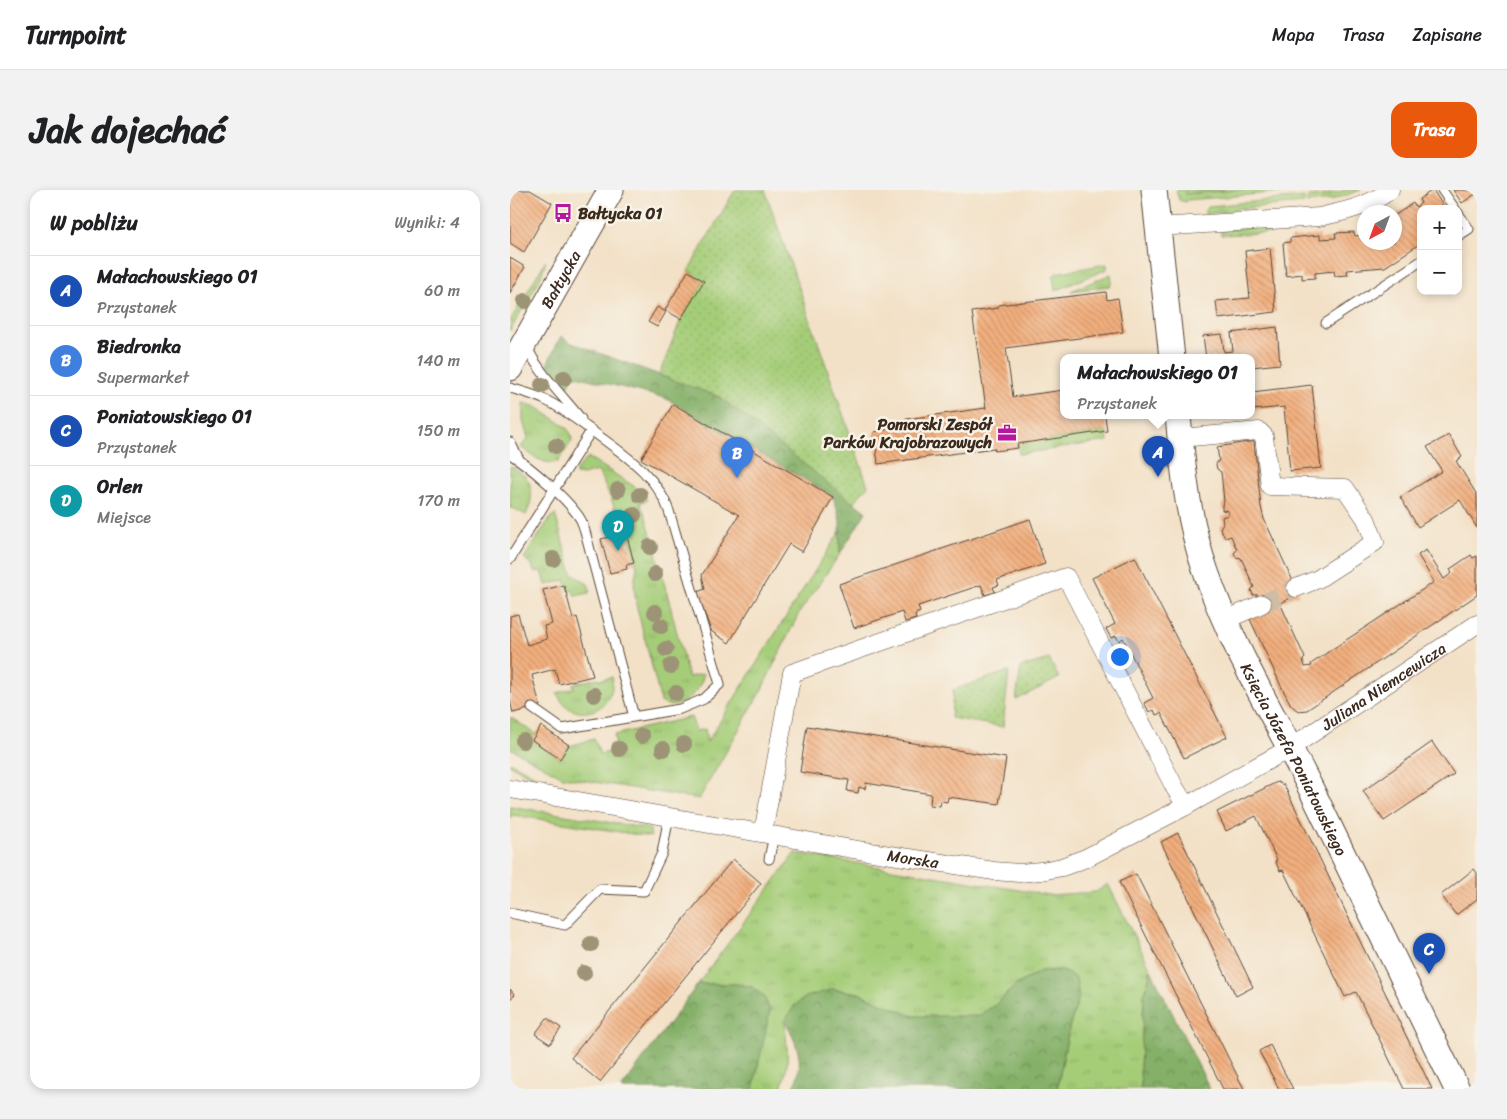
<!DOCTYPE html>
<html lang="pl">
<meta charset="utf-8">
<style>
:root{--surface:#fff;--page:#f2f2f2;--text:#202124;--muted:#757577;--line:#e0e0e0;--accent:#ea580c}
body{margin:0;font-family:Sriracha,sans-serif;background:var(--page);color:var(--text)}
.controls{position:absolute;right:15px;top:15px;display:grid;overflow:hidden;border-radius:10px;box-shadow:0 2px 8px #0003}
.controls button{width:45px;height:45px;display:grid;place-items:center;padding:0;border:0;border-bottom:1px solid var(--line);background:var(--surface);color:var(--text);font:25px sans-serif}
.compass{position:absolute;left:847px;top:15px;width:45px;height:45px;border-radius:50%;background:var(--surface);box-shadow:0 2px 8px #0003;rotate:221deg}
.you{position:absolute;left:609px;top:466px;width:18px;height:18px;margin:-12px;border:4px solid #fff;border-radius:50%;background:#1a73e8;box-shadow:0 0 0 8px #1a73e833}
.badge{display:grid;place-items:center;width:32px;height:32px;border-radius:50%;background:var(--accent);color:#fff;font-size:16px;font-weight:700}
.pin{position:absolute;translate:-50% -41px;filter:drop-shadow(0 1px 2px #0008)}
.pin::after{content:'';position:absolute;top:26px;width:18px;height:15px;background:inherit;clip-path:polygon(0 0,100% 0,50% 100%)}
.popup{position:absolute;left:550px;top:164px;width:195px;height:65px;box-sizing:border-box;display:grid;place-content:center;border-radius:10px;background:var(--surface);filter:drop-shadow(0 1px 4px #0005);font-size:16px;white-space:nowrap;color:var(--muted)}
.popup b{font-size:19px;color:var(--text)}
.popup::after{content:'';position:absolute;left:50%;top:100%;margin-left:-10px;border:10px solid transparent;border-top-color:var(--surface)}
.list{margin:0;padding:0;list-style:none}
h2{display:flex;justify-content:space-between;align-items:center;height:65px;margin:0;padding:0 20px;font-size:21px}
h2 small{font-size:16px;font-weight:400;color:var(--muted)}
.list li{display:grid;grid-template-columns:32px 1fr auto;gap:15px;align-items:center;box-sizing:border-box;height:70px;padding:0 20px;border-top:1px solid var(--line)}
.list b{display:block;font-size:19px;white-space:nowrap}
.list p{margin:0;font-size:16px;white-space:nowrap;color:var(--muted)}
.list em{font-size:16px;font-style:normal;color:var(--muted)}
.map{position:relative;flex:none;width:967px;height:899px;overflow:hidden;border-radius:15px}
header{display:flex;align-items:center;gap:30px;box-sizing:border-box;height:70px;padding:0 25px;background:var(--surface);border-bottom:1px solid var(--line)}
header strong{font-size:24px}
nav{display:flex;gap:28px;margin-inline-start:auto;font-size:18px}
.intro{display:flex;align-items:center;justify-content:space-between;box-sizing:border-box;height:120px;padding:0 30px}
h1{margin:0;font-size:35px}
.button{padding:12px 22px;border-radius:15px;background:var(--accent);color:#fff;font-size:18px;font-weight:700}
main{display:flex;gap:30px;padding:0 30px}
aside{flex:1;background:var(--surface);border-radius:15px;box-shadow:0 2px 8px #0003}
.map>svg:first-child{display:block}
.grass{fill:url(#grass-tufts);stroke:#707c4b}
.forest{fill:url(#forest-crowns);stroke:#606d43}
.park{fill:url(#park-dots);stroke:#707c4b}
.building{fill:url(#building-back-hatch)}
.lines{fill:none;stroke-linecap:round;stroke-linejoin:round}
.street-tunnel{stroke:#cebca5;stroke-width:18;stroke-dasharray:18 9;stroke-linecap:butt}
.lane-casing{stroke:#574537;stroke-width:11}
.street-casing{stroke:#574537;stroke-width:19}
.secondary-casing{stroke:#574537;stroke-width:27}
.lane{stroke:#fff;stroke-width:9}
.street{stroke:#fff;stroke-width:18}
.secondary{stroke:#fff;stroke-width:25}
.tree{fill:#9d9376}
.labels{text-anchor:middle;stroke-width:5;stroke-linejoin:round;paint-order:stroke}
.poi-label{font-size:16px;font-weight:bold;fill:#3b2a1e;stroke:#f7f3e8;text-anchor:start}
.street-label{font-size:16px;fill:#3b2a1e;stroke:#f7f3e8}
</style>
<header>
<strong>Turnpoint</strong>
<nav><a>Mapa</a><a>Trasa</a><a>Zapisane</a></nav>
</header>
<div class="intro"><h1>Jak dojechać</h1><a class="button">Trasa</a></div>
<main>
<aside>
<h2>W pobliżu<small>Wyniki: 4</small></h2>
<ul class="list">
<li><span class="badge" style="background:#1a4fb4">A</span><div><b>Małachowskiego 01</b><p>Przystanek</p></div><em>60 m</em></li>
<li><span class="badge" style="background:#3f7fe0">B</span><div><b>Biedronka</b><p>Supermarket</p></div><em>140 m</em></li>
<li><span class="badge" style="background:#1a4fb4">C</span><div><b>Poniatowskiego 01</b><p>Przystanek</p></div><em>150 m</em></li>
<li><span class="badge" style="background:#0f9aa8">D</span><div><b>Orlen</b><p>Miejsce</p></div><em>170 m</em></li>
</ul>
</aside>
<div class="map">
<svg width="967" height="899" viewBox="0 0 967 899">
<defs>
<pattern id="grass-tufts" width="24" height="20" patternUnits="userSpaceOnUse" patternTransform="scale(1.25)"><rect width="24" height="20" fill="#a5cd78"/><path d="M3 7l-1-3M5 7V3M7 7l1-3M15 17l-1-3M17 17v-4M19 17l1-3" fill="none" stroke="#8fb067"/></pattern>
<pattern id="forest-crowns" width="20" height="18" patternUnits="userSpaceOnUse" patternTransform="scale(1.25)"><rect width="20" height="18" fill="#84b068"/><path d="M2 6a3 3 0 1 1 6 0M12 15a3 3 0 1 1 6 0" fill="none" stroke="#6d8f55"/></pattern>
<pattern id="park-dots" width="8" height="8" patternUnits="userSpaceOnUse" patternTransform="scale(1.25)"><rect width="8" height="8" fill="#a5cd78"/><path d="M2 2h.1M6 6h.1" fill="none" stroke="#8fb067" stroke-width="1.8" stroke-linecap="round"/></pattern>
<pattern id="building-back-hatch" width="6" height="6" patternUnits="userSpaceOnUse" patternTransform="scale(1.25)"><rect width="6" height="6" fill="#f3b07f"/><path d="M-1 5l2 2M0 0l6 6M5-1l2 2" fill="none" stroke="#c68f67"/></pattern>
</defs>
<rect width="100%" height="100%" fill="#f7f3e8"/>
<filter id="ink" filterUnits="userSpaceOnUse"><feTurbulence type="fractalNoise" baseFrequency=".02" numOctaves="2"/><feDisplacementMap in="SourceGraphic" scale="10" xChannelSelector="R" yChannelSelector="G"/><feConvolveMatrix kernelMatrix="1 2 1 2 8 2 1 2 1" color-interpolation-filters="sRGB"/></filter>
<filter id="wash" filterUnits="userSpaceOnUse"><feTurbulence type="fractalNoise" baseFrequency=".0096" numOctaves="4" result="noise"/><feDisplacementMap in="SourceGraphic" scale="20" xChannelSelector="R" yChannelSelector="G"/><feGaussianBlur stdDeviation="1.12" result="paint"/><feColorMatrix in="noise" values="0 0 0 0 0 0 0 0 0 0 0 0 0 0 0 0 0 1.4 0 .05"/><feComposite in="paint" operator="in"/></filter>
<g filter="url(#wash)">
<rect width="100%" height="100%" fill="#f3e1c7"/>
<path class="grass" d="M666 0H675L676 4 724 0H798L677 10 675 12 669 10Z
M836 0H851L822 10 797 13V7L811 6Z
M794 7V13L723 19V21L695 24V20L699 16Z
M766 35 774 42 711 45V40Z
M36 70 31 87 0 141V131Z
M597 74V79L545 101 543 87 546 83Z
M601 84 602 93 599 96 561 101Z
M13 213 25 216 56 237 61 244 62 251 48 272C33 276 22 265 11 257L18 248 13 231Z
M597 241 598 251 509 264 508 254Z
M78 267 125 297 137 310 130 313 136 327 159 411 178 487 193 484V487C189 503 168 524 151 512L126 414 124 394 127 377 118 343 117 344 109 334 103 313 88 281 72 285 66 284V280Z
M0 276C23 286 26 303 16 325L1 317 0 319Z
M45 324 62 384 78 394 80 400 79 403 65 406 63 400 59 401 55 390 36 395 32 381 24 382 22 375 14 368 40 328Z
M330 341V364L289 423 251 501 189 609 53 587 0 558V527L26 544 22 550 50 569 59 556 84 549 90 564 100 562 99 555 106 553 104 545 181 527 186 541 195 539 197 552Z
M102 487C107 523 61 537 47 503L64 498 63 494 88 488 89 490Z
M0 572 47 598 38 596 0 575Z
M0 616 140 639 141 647 3 625 0 628Z
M285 663 539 705 586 702 598 694 641 780 634 807 630 878 631 899H547L559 838 569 807 551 780 531 781 506 795 485 815 468 826 436 831 403 826 373 814 349 803 323 799 275 830C276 856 282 874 270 899H243L259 821 242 797 225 794H188Z"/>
<path class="forest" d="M51 146 59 152 210 207 356 322 330 364V330L323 306 155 208 62 185 59 196C47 196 44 183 36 176Z
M551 780 566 788 569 807 559 838 547 899H283C296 870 287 856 275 830L285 815 296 807 323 799 349 803 373 814 403 826H468L485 815 506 795 531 781Z
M641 780 700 899H631L630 878 634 807Z
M188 794H225L242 797 254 806 260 821 243 899H111Z"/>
<path class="park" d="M225 0H255L358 296 343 313 210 207 149 185 171 129 194 91 178 81Z
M675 0H724L675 4Z
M539 469 549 488 506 510 511 477Z
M499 481 493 537 441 528 443 500Z"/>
<g id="blocks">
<path class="building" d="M0 0H20L42 13 14 62 0 53Z
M923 0 935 19H911V53L875 77 837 80 838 85 825 86 824 81 805 83V88L792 89V84L776 86 773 53 780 52V48L810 45V49L826 48 825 43 844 42 845 46 854 45V52H884V26L903 13 906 17 911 13 909 9Z
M943 0H967V3L952 13Z
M760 58 766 122 708 129 706 111 740 108 735 61Z
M0 68 15 77 0 103Z
M178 81 194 91 171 129 155 120Z
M596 102 597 110 608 108 613 142 496 158 503 207 554 200V226H595L597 241 507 254 508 258 485 261 484 258 368 274 364 242 376 240 375 232 476 218 462 122 488 118V115Z
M147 117 156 122 147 137 138 132Z
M767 137 770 174 742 177V168H696L693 146 712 144 714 162 723 161 721 143Z
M802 195 811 278 780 281 774 217 742 220V202Z
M163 214 323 307 292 362 279 354 219 453 201 441 187 402 195 399 192 385 229 325 131 269Z
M939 245 952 267 946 271 967 305V338L950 310 908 337 890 307 932 281 917 257Z
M744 251 751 317 754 329 789 404 770 413 795 468 793 470 795 477 802 476 801 474 818 462 924 392 908 365 916 360 934 389 942 383 940 379 961 365 963 368 967 366V405L797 520 788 521 781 515 772 498 739 427 755 420 748 405H743L741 400 744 397 731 368 726 367 724 363 727 360 721 346 715 348 710 338 713 333 712 327 718 325V321L712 320V315L714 311 711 282 707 279 706 274 709 270 707 257Z
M520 329 535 374 487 390 489 395 483 397 485 402 475 405 471 395 408 416 410 422 405 424 406 429 395 432 392 422 344 438 329 394Z
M108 345 109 348 117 346 124 373 116 375 117 379 100 383 91 349Z
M625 367 717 547 674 568 651 523 646 525 644 520 639 522 637 518 634 513 643 508 613 448 609 451 606 446 601 448 596 439 605 434 582 388Z
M54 395 63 429 67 427 83 486 49 494 45 479 22 485 30 516 3 523 0 510V426L8 424 17 455 37 449 34 436 42 434 33 400Z
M31 536 59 555 50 569 22 550Z
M297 536 496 568 489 614 438 607 437 612 431 611 430 616 420 615 421 604 356 593 355 599 349 597 348 603 337 601 339 590 290 582Z
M922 552 944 584 874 631 853 601Z
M767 592 774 595 922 899H894L846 802 835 807 773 680 770 681 765 671 767 670 746 626 716 641 707 622Z
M668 643 743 797 726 806 651 652Z
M223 669 251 693 90 892 61 868Z
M964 679 967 683V709L946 725 931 705Z
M626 684 734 899H713L609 692Z
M0 799 5 805 0 809Z
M37 828 51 838 40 854 25 844Z
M760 855 783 899H769L749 861Z"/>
</g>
</g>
<g filter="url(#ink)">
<use href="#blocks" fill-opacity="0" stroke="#574537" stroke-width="1"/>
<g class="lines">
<path class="street-tunnel" d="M752 414 786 398"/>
<g class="lane-casing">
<path id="lane" d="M932 0 945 19
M948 23 959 39 948 46
M816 133 911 71
M17 155C21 174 58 212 71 229
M0 198C11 201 22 204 33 209 50 216 65 229 81 240 111 263 146 283 159 321L210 494 194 509 170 519 52 539 22 518
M0 252 9 269
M0 264C20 276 59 310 71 330 73 335 75 340 76 345L124 527
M0 369 81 241
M259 669 264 645
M0 723 55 735 90 699 134 701 152 663 159 626"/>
</g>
<g class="street-casing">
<g id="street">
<path d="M647 37 809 27C833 22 860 16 880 0"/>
<path d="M670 248 749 241 754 246 760 296 835 298 856 329 865 352 808 389 786 398"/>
<path d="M715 430 752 414"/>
<path id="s1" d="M0 599 342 659 484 681 509 683 531 681 552 677 576 668 676 616 780 558 967 434"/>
<path d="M253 643 282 483 556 387 665 598 676 616"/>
</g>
</g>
<g class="secondary-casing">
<g id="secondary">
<path d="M644 0 662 168"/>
<path id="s2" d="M0 178 101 0"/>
<path id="s3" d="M668 226C673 279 678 331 696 382 722 459 767 530 803 603 851 702 899 800 947 899"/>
</g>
</g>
<use href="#lane" class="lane"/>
<use href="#street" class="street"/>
<use href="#secondary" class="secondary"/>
</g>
<g class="tree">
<circle cx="15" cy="111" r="8"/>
<circle cx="54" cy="188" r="8"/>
<circle cx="32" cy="195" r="8"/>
<circle cx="46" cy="256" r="8"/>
<circle cx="108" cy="300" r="8"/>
<circle cx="130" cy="305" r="8"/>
<circle cx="124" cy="325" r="8"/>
<circle cx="140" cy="357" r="8"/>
<circle cx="43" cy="369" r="8"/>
<circle cx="145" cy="384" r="8"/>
<circle cx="145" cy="422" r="8"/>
<circle cx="151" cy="436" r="8"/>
<circle cx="156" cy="459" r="8"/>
<circle cx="161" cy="476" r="8"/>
<circle cx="166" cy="503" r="8"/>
<circle cx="84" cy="505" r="8"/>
<circle cx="132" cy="546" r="8"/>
<circle cx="13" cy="551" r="8"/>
<circle cx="174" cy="554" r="8"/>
<circle cx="109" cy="559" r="8"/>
<circle cx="153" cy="559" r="8"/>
<circle cx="81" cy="754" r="8"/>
<circle cx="74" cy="783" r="8"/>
</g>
</g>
<defs>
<g id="bus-bare" transform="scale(1.5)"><path d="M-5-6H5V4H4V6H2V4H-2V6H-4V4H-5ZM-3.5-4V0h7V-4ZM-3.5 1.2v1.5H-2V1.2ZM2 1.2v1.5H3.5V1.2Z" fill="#b5179e" stroke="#f7f3e8" stroke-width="2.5" paint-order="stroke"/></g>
<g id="office-bare" transform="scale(1.5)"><path d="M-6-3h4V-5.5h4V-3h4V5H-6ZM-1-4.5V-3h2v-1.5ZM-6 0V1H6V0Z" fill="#b5179e" stroke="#f7f3e8" stroke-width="2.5" paint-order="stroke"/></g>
</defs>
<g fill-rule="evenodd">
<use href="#bus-bare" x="53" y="23"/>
<use href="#office-bare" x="497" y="243"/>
</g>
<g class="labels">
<g class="poi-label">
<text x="68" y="29">Bałtycka 01</text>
<text x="482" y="240" text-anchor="end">Pomorski Zespół<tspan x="482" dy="18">Parków Krajobrazowych</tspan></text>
</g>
<g class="street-label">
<text dy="6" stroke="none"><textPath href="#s2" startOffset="102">Bałtycka</textPath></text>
<text dy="6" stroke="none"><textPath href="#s1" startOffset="929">Juliana Niemcewicza</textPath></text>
<text dy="6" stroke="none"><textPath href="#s3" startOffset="366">Księcia Józefa Poniatowskiego</textPath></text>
<text dy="6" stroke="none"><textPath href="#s1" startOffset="409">Morska</textPath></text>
</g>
</g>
</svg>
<div class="controls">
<button>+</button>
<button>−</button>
</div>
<svg class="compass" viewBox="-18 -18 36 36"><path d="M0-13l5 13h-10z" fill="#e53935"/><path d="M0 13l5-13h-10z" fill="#757577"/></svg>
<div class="you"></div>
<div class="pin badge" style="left:648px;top:287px;background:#1a4fb4">A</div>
<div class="popup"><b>Małachowskiego 01</b>Przystanek</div>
<div class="pin badge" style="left:227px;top:288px;background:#3f7fe0">B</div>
<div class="pin badge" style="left:919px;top:784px;background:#1a4fb4">C</div>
<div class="pin badge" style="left:108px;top:361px;background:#0f9aa8">D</div>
</div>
</main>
